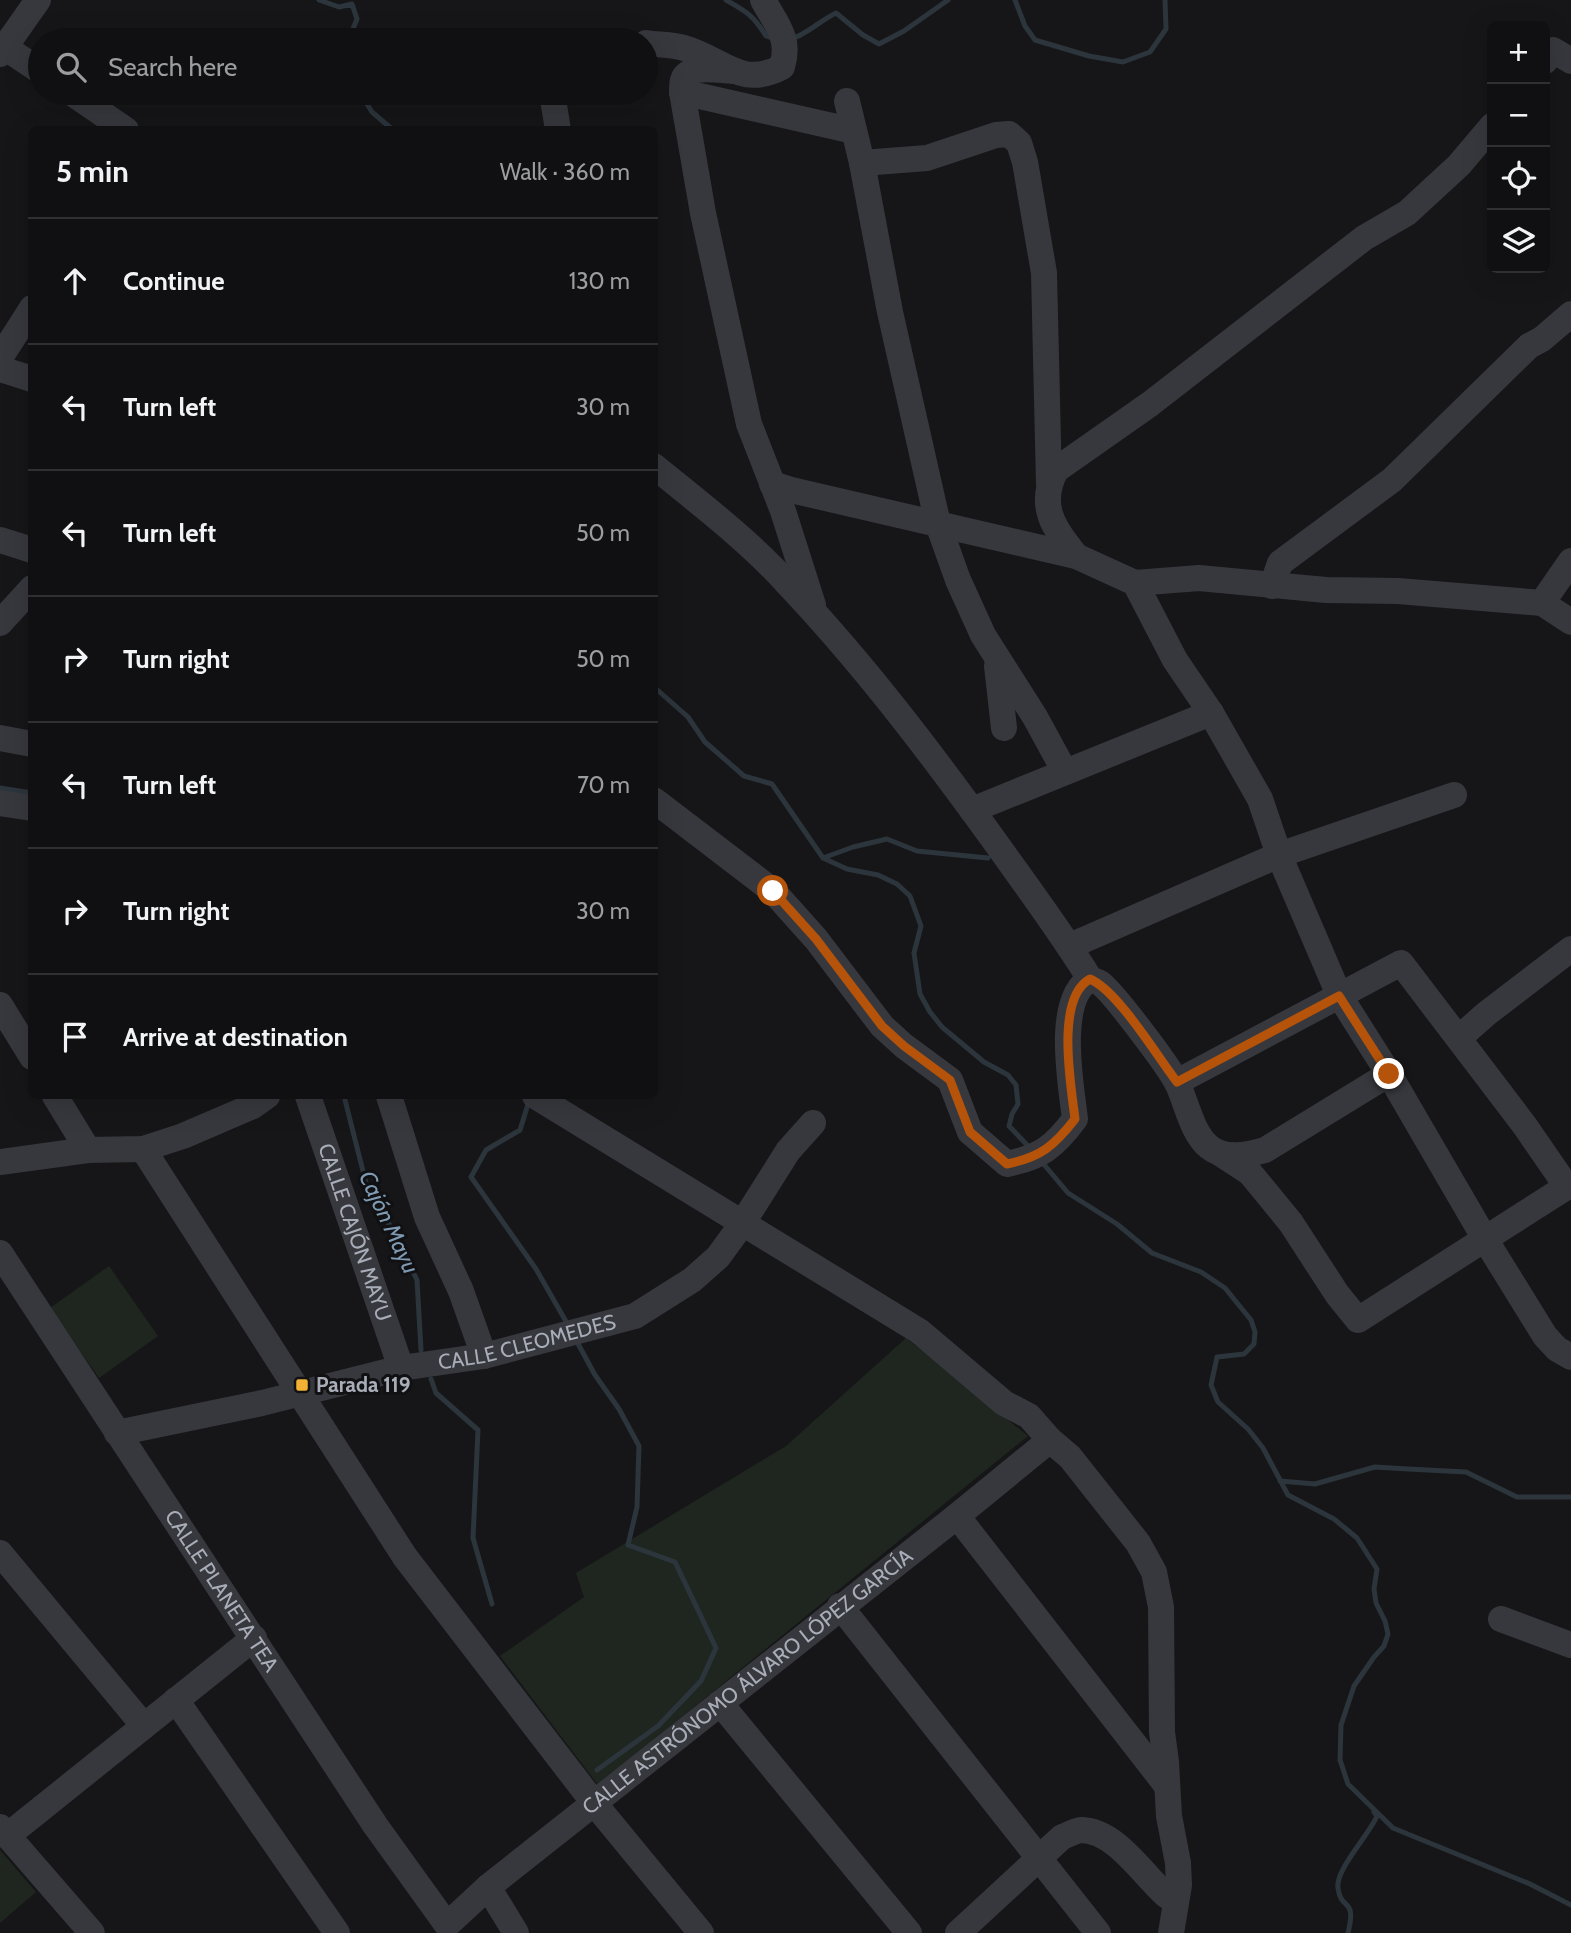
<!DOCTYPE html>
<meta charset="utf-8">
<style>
:root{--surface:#101012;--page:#1e1e20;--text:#f1f3f6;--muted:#9c9d9f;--line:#303032}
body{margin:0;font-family:Cabin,sans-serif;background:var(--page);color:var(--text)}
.controls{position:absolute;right:21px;top:21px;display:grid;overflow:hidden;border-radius:10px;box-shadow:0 7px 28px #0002}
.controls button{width:63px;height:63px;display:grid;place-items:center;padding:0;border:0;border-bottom:2px solid var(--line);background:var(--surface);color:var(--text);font:35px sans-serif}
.stop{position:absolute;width:21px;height:21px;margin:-16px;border:5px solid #b45309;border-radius:50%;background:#fff}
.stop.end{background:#b45309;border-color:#fff;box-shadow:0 2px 7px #0008}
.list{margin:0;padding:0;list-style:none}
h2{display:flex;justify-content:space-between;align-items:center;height:91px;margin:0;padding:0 28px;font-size:30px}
h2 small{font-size:23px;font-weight:400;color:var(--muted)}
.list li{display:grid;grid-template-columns:46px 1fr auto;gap:21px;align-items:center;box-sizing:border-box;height:126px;padding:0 28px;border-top:2px solid var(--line)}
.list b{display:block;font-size:26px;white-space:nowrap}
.list em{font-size:23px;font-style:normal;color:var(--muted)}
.icon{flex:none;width:38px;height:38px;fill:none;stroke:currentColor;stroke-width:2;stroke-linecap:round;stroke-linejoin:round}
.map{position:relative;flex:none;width:1571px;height:1933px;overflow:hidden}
.search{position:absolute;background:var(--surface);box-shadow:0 7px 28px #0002;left:28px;top:28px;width:630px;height:77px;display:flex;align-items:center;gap:18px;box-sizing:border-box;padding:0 24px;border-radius:38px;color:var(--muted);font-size:26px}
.panel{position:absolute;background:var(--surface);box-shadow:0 7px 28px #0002;left:28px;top:126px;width:630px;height:973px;border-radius:10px}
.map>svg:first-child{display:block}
.green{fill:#1e261f}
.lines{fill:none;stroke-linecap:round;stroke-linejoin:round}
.stream{stroke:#2c353c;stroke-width:5}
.minor{stroke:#37383d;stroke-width:26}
.route{stroke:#b45309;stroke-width:9}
.poi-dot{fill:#f2b134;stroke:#111113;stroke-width:2.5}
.labels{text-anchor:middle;stroke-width:6;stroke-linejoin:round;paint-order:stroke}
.street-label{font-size:21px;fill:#a8adb8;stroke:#111113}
.poi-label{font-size:21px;font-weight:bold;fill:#a8adb8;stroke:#111113;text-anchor:start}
.water-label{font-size:23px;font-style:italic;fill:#7f9bb3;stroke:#111113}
</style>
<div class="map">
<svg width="1571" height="1933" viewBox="0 0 1571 1933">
<rect width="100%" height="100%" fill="#161618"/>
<path class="green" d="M109 1266 158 1336 99 1378 50 1308Z
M906 1338 1028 1436 598 1785 500 1656 584 1597 576 1573 786 1446Z
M0 1850 36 1892 0 1923Z"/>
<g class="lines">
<path class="stream" d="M319 0 339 7 352 4 357 19 350 36 345 40
M726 0C747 12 753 15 766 36L775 39
M1015 0 1025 26 1035 40 1089 56 1123 62 1150 52 1166 29 1165 0
M791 39C806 35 821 20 836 13L863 35 879 44 904 31 948 0
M360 93 372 112 393 130
M654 687 688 717 705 742 744 776 772 784 823 858 847 869 878 875 897 884 910 896 921 926 914 953 920 994 930 1012 942 1027 984 1062 1008 1075 1016 1085 1018 1104 1012 1114 1009 1126 1030 1148
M0 788 32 793
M823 858 853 847 887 839 917 851 988 858
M344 1096 366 1183 378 1208 391 1227 417 1280 421 1350
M529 1101 520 1130 486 1150 471 1177 536 1269 568 1325
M1041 1161 1068 1193 1117 1224 1152 1253 1201 1272 1225 1288 1251 1320 1255 1332 1254 1344 1244 1354 1217 1357 1211 1385 1218 1402 1248 1429 1263 1448 1288 1495 1334 1519 1357 1538 1377 1569 1374 1589 1376 1603 1385 1621 1388 1634 1384 1646 1374 1657 1354 1686 1341 1725 1340 1760 1348 1784 1393 1828 1530 1884 1571 1905
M576 1340 595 1375 619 1409 639 1446 637 1507 628 1545 675 1562 716 1648 701 1681 658 1726 597 1770
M431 1379 436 1393 478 1430 473 1538 492 1604
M1280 1481 1315 1484 1375 1467 1408 1469 1466 1472 1517 1497H1571
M1348 1933C1357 1896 1341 1912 1338 1888 1335 1870 1369 1835 1377 1816L1374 1812"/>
<g class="minor">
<path d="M646 43C658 45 673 44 684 48 723 59 740 89 782 67 791 38 776 24 763 0"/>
<path d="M0 44 40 71"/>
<path d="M0 54 38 0"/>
<path d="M1545 61 1553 50 1571 61"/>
<path d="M735 71C723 71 694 65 685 76 682 80 682 86 682 92L703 213 749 424 783 511 813 605"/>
<path d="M682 92 854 131"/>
<path d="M72 93 126 130"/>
<path d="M552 93 558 130"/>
<path d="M847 101 862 163 890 312 938 524 958 580 983 635 1035 717 1065 772"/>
<path d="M862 163 927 158 996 135 1009 134 1019 143 1025 162 1044 273 1049 484"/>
<path d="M0 358 32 308"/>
<path d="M0 369 32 379"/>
<path d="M654 466C699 503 747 539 786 582 863 663 931 753 996 843 1028 888 1061 932 1090 979"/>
<path d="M772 484 791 490 1076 556 1135 583 1175 660 1211 713 1260 799 1279 855 1339 995 1389 1074 1485 1239 1545 1336 1557 1349 1571 1357"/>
<path d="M0 540 32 550"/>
<path d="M1076 556C1054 528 1037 506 1056 470L1150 404 1364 238 1407 213 1459 165 1492 126"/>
<path d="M1135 583 1199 578 1326 590 1398 591 1542 603 1571 622"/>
<path d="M1272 586 1280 563 1392 480 1529 346 1542 339 1571 314"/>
<path d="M1542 603 1571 561"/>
<path d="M0 623 32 588"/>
<path d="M997 666 1004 728"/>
<path d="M0 738 32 744"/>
<path d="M654 800 773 891 816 939 882 1026 904 1046 950 1080 970 1132 1007 1164C1041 1157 1054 1147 1075 1119 1071 1085 1055 999 1090 979 1093 981 1097 981 1100 983 1113 992 1171 1069 1178 1085 1187 1104 1192 1133 1209 1147 1225 1160 1247 1155 1265 1150L1389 1074"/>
<path d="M0 803 32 808"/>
<path d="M972 810 1211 713"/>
<path d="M1070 946 1279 855 1454 795"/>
<path d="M0 1005 32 1057"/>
<path d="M1459 1038 1486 1014 1571 949"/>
<path d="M1177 1082 1401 963 1525 1126 1567 1187"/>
<path d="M55 1096 88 1150"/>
<path id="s1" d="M308 1096 401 1368"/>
<path d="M389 1096 427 1217 461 1291 484 1356"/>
<path d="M535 1096 919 1331 1004 1403 1029 1416 1050 1440 1070 1457 1138 1543 1154 1572 1161 1607 1162 1732 1166 1762 1169 1816 1178 1863 1179 1885 1171 1933"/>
<path d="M143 1149 405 1557 594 1803 701 1933"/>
<path d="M1221 1154 1250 1173 1269 1196 1291 1223 1337 1294 1358 1320 1571 1184"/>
<path d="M0 1162 88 1150 143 1149 183 1136 253 1106 267 1096"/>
<path id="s2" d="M0 1253 375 1825 447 1925 488 1887 957 1516 1050 1440"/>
<path id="s3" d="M117 1433 262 1403 401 1368 484 1356 635 1316 692 1280 718 1257 742 1224 788 1151 813 1123"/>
<path d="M957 1516 1167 1786"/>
<path d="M0 1553 144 1726"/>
<path d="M840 1606 1098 1933"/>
<path d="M1501 1619 1571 1645"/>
<path d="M176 1700 337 1933"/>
<path d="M720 1703 909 1933"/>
<path d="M0 1827 92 1933"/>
<path d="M7 1836 254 1638"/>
<path d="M488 1887 516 1933"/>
<path d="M958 1933 1062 1837C1068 1835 1076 1830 1082 1830 1116 1831 1143 1875 1167 1896L1177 1895"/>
</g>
</g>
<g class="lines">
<path class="route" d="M773 891 816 939 882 1026 904 1046 950 1080 970 1132 1007 1164C1041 1157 1054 1146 1075 1119 1071 1085 1055 998 1090 979 1118 991 1157 1056 1177 1082L1339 996 1389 1074"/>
</g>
<rect class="poi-dot" x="295" y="1378" width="14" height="14" rx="3.5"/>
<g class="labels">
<g class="street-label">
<text dy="7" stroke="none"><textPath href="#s1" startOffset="144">CALLE CAJÓN MAYU</textPath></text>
<text dy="7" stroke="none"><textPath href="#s3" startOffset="420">CALLE CLEOMEDES</textPath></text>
<text dy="7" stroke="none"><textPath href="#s2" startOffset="404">CALLE PLANETA TEA</textPath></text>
<text dy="7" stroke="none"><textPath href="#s2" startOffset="1194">CALLE ASTRÓNOMO ÁLVARO LÓPEZ GARCÍA</textPath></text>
</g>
<g class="poi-label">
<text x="316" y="1392">Parada 119</text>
</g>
<g class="water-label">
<text transform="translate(389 1222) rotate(65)" y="8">Cajón Mayu</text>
</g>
</g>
</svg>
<div class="controls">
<button>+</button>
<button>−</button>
<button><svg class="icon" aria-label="locate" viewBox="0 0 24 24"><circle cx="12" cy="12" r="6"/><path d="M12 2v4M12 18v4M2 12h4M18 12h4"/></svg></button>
<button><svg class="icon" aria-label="layers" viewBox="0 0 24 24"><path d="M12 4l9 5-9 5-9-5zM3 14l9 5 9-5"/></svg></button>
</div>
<div class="stop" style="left:773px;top:891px"></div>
<div class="stop end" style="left:1389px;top:1074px"></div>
<div class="search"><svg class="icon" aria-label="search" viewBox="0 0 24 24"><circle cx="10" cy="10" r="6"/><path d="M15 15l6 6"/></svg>Search here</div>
<section class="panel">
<h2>5 min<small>Walk · 360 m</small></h2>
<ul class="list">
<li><svg class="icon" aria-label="ahead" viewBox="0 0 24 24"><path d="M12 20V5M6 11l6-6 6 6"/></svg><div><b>Continue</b></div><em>130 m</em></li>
<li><svg class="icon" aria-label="left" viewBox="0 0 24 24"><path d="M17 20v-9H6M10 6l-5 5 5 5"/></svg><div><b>Turn left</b></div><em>30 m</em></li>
<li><svg class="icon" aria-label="left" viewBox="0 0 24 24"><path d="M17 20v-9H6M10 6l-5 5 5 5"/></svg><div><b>Turn left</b></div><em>50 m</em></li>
<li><svg class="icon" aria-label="right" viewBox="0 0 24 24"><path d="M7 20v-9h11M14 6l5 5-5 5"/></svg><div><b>Turn right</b></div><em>50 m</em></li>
<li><svg class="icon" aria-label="left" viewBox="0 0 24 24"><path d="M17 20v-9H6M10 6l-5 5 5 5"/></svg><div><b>Turn left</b></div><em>70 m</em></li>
<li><svg class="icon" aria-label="right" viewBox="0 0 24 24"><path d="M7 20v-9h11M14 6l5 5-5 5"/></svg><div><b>Turn right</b></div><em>30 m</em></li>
<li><svg class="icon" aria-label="arrive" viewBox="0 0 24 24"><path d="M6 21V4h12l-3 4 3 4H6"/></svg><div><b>Arrive at destination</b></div></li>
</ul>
</section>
</div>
